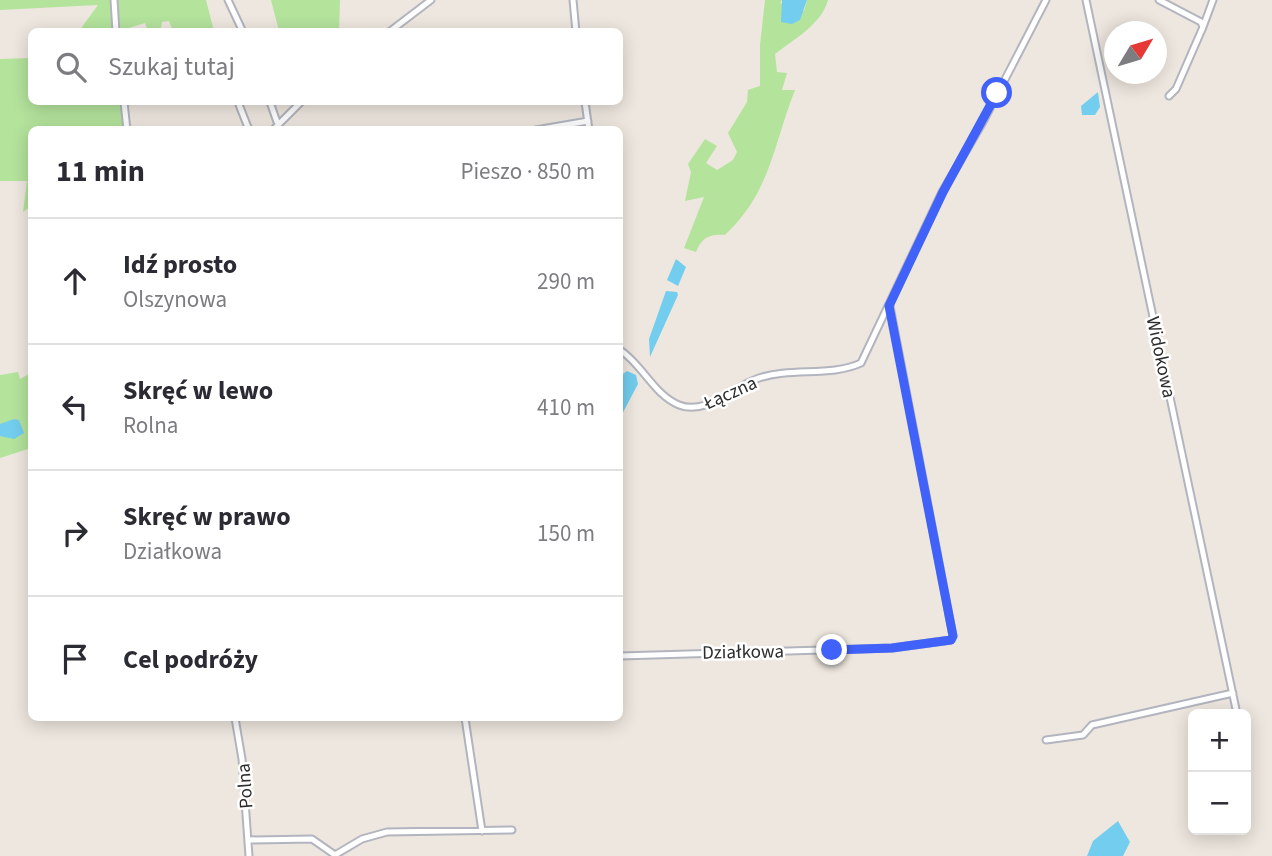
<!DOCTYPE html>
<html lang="pl">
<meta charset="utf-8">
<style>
:root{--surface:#fff;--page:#f2f2f3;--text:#2b2b33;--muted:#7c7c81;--line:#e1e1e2}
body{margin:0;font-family:"Source Sans 3",sans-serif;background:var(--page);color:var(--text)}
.controls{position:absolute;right:21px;bottom:21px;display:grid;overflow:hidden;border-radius:10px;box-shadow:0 4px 18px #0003}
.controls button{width:63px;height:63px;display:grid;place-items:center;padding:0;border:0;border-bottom:2px solid var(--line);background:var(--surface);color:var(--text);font:35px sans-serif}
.compass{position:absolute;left:1104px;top:21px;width:63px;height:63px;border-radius:50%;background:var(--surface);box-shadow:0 4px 18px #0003;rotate:52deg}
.stop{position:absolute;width:21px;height:21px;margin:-16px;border:5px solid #4062f9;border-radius:50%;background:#fff}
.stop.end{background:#4062f9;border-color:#fff;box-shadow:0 2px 7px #0008}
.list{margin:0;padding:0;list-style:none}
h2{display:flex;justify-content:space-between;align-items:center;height:91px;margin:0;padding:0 28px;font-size:30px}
h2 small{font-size:23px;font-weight:400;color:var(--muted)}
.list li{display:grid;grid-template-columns:46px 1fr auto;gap:21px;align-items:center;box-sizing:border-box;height:126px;padding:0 28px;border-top:2px solid var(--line)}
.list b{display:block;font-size:26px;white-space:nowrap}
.list p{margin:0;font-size:23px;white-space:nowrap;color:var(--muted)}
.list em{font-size:23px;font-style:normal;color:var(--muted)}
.icon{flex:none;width:38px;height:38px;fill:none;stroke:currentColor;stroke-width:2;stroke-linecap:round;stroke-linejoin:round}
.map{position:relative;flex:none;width:1272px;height:856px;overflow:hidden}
.search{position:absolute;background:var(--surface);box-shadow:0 4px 18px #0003;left:28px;top:28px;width:595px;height:77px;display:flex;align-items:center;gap:18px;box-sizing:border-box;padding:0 24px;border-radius:10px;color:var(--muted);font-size:26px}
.panel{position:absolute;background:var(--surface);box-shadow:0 4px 18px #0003;left:28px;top:126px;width:595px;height:595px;border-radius:10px}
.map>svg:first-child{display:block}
.green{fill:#b4e39c}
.water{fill:#73cdee}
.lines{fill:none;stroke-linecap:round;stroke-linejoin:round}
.street-casing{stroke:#b2b5bf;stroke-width:9}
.street{stroke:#fff;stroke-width:5}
.route{stroke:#4062f9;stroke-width:9}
.labels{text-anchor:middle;stroke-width:5;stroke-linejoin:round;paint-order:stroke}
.street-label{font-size:19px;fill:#2c2c2c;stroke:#fff}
</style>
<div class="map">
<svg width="1272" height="856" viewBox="0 0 1272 856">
<rect width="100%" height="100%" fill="#eee7df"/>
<path class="green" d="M0 0H110L114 31H79L98 5 0 10Z
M115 0H206L214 31H173L169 21 162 22 161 28 148 31 145 23 119 31Z
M271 0H340L339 31H279Z
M765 0H782L780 3 804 11 807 0H828C821 25 794 39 775 54L777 72 787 73 782 90H795C773 145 771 192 725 235 710 234 702 237 696 252L684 248 704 197 685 201 691 172 688 164 705 139 717 146 706 163 717 170 733 160 737 152 728 133 747 102 748 90 760 86V45Z
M31 58 32 102H121L125 129 32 130 31 206 23 212 27 181H0V59Z
M18 372 20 379 31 373V388L28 389 31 448 0 458V436H11L0 424V375Z"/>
<path class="water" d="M782 0H807L800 20 792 24 781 22Z
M1098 92 1100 107 1095 115H1082L1081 106Z
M676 259 686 267 678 286 667 280Z
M666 291 677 292 678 295 650 357 649 339Z
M627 371 636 375 638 384 620 418V376Z
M14 419 19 420 24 433 14 439 0 436V424Z
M1118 821 1130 842 1123 856H1087L1093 841Z"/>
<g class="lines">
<g class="street-casing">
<path id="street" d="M114 0 116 32
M228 0 243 32
M573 0 576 32
M1086 0 1237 714
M1159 0 1201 22 1203 27 1176 89 1169 96
M1203 27 1213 0
M389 32 431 0
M124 102 127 130
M238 102 249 130
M270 102 277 122
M585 102 589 130
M273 130 301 102
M536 130 588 121
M620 350C642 364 654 395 679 405 706 416 734 386 759 378 791 367 831 377 861 363L942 192 983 122 1046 0
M620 656 892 648 951 640 953 636 890 306
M235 718 242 759 249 856
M465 718 482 831
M1046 740 1083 735 1092 725 1233 693
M248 840 312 839 335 855 362 839 387 832 512 830"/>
</g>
<use href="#street" class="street"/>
</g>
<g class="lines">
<path class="route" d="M832 650 892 648 951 640 953 636 889 306 943 192 997 93"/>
</g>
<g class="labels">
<g class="street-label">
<text transform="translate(1162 357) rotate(78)" y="7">Widokowa</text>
<text transform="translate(730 392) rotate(-24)" y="7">Łączna</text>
<text transform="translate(743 651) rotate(-1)" y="7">Działkowa</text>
<text transform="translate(244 786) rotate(-94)" y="7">Polna</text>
</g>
</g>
</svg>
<div class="controls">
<button>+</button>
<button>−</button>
</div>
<svg class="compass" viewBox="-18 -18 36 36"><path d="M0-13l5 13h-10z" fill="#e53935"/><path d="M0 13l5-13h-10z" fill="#7c7c81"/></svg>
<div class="stop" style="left:997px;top:93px"></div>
<div class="stop end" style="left:832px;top:650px"></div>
<div class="search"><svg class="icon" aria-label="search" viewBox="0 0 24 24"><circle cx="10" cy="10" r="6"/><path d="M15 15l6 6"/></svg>Szukaj tutaj</div>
<section class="panel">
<h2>11 min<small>Pieszo · 850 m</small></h2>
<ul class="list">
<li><svg class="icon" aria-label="ahead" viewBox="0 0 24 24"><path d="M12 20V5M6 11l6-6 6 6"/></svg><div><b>Idź prosto</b><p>Olszynowa</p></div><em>290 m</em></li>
<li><svg class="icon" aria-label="left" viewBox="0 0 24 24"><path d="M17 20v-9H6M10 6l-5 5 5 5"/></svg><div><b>Skręć w lewo</b><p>Rolna</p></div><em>410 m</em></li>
<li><svg class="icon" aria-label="right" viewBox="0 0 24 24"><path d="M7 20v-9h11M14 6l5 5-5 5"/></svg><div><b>Skręć w prawo</b><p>Działkowa</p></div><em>150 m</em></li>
<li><svg class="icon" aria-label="arrive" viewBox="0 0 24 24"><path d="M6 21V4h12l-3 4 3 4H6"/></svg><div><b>Cel podróży</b></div></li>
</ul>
</section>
</div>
